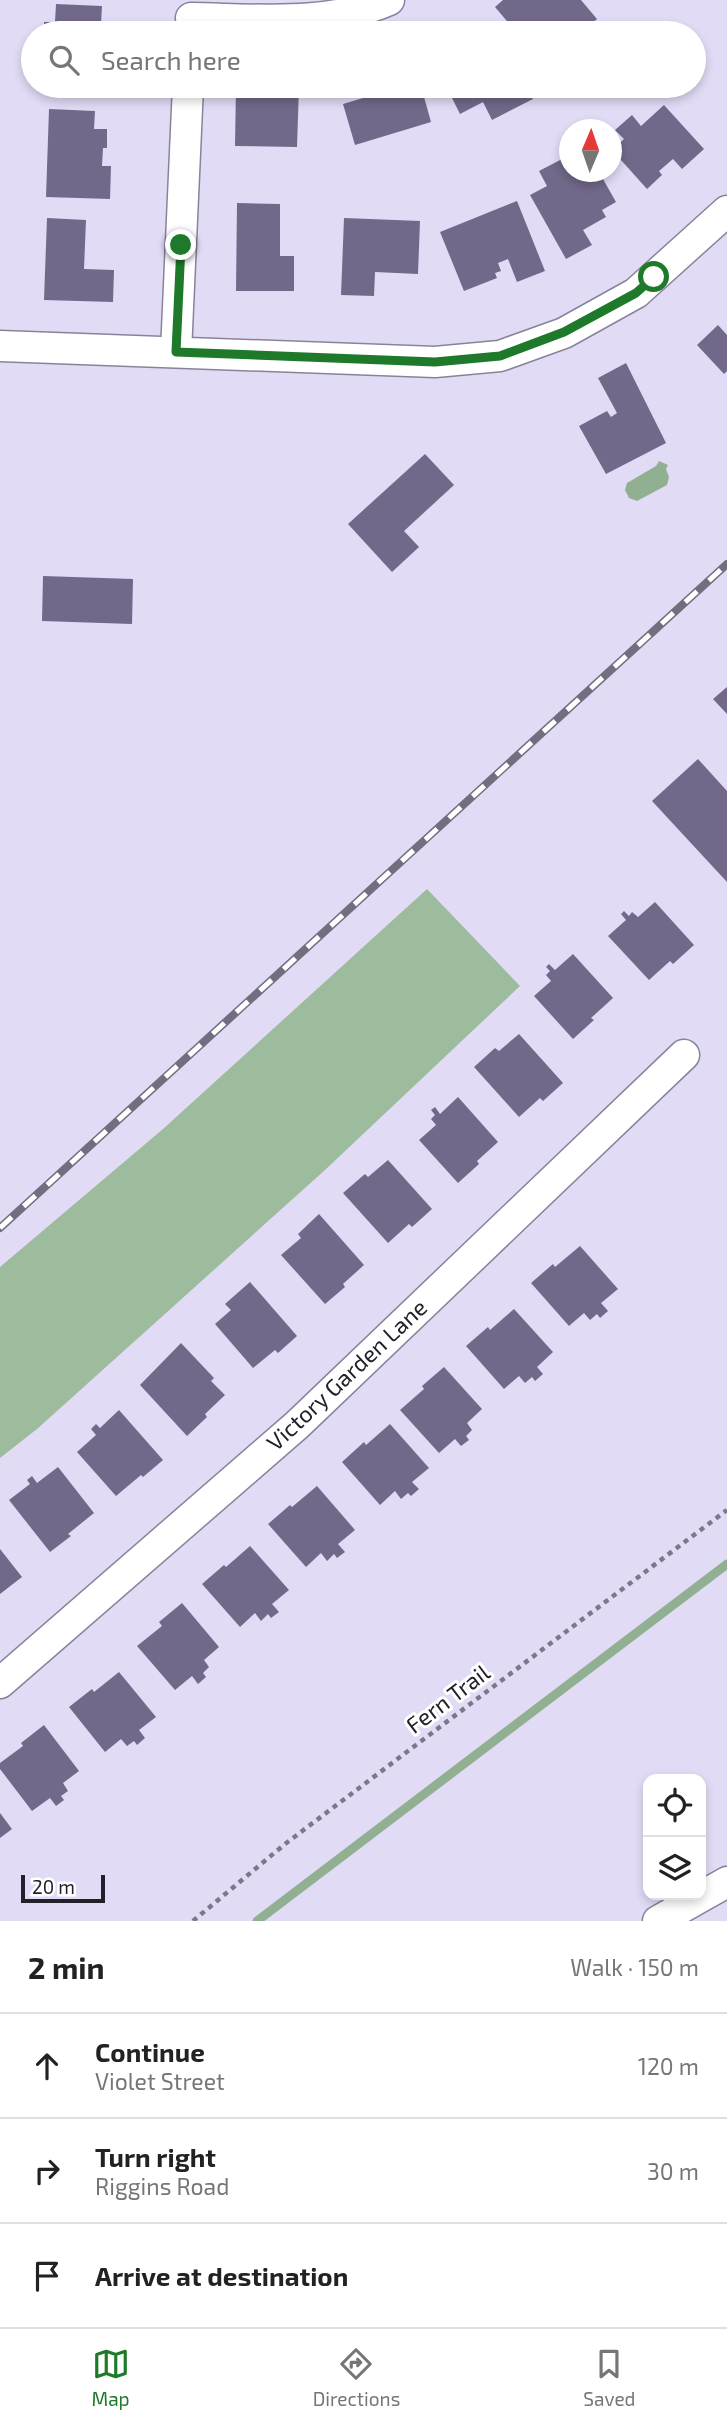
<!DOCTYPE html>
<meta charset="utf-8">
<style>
:root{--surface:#fff;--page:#f6f6f6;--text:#222;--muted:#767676;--line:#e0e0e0;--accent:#1e7a2a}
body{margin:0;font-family:"Exo 2",sans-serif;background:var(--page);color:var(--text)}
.controls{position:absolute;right:21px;bottom:21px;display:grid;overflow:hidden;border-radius:14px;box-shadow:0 4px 10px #0003}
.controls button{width:63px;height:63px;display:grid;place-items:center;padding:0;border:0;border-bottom:2px solid var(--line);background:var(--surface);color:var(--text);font:35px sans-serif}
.compass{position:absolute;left:559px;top:119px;width:63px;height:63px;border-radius:50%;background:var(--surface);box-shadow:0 4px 10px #0003;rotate:2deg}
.scale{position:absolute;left:21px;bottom:18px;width:84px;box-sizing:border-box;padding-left:7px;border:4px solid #23202a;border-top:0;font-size:19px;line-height:24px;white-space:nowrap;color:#23202a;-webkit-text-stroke:5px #fff;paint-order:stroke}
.stop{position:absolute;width:21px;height:21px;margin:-16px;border:5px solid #1e7a2a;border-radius:50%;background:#fff}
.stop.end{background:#1e7a2a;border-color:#fff;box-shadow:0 2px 7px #0008}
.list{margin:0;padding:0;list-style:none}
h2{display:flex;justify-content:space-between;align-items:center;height:91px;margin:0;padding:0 28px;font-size:30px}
h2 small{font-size:23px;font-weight:400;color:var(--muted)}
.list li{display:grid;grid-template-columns:46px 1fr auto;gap:21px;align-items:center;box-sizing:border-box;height:105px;padding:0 28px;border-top:2px solid var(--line)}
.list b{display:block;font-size:26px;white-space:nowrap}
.list p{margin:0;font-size:23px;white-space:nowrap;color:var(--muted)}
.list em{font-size:23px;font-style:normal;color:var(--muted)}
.icon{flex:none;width:38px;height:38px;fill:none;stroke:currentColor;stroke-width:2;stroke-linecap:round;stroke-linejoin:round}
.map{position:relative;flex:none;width:727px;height:1921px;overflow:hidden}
.search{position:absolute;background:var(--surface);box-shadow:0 4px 10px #0003;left:21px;right:21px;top:21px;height:77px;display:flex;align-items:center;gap:18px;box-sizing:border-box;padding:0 24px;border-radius:38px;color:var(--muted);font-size:26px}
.sheet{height:406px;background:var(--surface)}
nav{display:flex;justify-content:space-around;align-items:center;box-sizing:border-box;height:98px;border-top:2px solid var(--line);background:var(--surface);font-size:19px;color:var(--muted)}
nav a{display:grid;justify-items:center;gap:4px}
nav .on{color:var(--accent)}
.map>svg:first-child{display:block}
.forest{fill:#9dbb9d}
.water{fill:#91af91}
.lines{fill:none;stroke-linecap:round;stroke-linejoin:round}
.stream{stroke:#91af91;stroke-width:9}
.building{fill:#72688a}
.street-casing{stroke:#89829b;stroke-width:33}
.path{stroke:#7c7789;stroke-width:4.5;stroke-dasharray:5 5;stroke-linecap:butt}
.street{stroke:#fff;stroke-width:30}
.rail-casing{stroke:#726e7f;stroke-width:8}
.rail{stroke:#fff;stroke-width:5;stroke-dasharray:16;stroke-linecap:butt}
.route{stroke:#1e7a2a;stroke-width:9}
.labels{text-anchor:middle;stroke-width:6;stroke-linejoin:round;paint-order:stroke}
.street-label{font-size:23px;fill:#23202a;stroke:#fff}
</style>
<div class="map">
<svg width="727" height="1921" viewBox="0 0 727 1921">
<rect width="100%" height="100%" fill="#e2dbf6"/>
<path class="forest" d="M427 889 520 986 325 1170 37 1429 0 1458V1267L163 1129Z"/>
<path class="water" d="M659 461 668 465 666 469 669 477 667 485 637 501 629 498 625 490 627 483 656 466Z"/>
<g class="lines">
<path class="stream" d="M257 1921 727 1564"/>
</g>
<path class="building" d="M503 0H581L597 19 581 33H517L495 7Z
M56 4 102 6 101 24 113 25 112 33H44V22H55Z
M494 24 499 33H476Z
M52 86H119V97L52 95Z
M236 86 299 87 297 147 235 146Z
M374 86H421L431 122 355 145 343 104 363 98 361 90Z
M446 86H526L533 99 492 120 483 102 460 114Z
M664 105 704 149 682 169 673 159 659 171 662 175 647 189 612 150 624 139 615 130 632 115 641 126Z
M49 109 95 111 94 129H107V148H103L102 166H111L110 199 46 197Z
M562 159 570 172H599L616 202 602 210 606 217 583 230 592 245 566 259 530 195 547 186 539 171Z
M517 201 545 271 517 282 508 259 498 263 501 271 495 273 497 278 464 291 440 232Z
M237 203 280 204V256H294V291H236Z
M47 218 86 220 84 269 114 270 113 302 44 300Z
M344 218 420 221 418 274 375 272 374 296 341 295Z
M718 325 727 335V371L724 374 697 345Z
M626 363 666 443 606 474 579 426 607 411 611 417 617 413 598 378Z
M425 454 454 485 404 531 419 547 392 572 348 524Z
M43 576 133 579 132 624 42 621Z
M727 687V714L713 699Z
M698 759 727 791V882L652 801Z
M655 902 694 945 673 964 670 961 649 980 608 936 626 920 621 914 624 911 629 916 632 912 638 917Z
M573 954 613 998 591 1018 594 1020 573 1039 534 996 551 981 546 975 550 971 546 967 549 964 555 970Z
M519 1034 563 1083 543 1101 540 1098 519 1117 474 1067 495 1048 499 1051Z
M458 1097 498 1142 477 1161 479 1164 458 1183 419 1140 436 1125 431 1119 435 1115 431 1110 435 1107 440 1114Z
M388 1160 432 1209 412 1227 409 1224 388 1243 343 1193 365 1174 368 1177Z
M319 1214 364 1265 343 1284 345 1287 325 1304 281 1255 301 1238 298 1234Z
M580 1246 618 1289 601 1303 608 1311 600 1318 597 1314 590 1320 584 1313 569 1326 531 1283 553 1264 555 1267Z
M250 1282 297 1336 278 1353 275 1350 253 1368 215 1324 231 1310 225 1304Z
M514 1309 553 1352 537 1367 543 1374 535 1381 532 1377 525 1383 519 1376 504 1389 466 1346 488 1327 490 1330Z
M181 1343 214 1378 211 1381 225 1395 205 1414 207 1417 187 1436 140 1385Z
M444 1367 482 1409 467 1423 472 1430 466 1436 469 1440 461 1446 455 1439 439 1453 400 1410 424 1389 422 1386Z
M119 1410 163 1460 143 1477 141 1475 116 1496 77 1452 96 1435 91 1429 96 1424 100 1428Z
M390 1424 429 1468 412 1482 419 1489 411 1496 408 1493 401 1499 395 1491 380 1505 342 1462 364 1442 366 1445Z
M58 1467 94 1513 68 1534 71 1536 50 1552 9 1500 30 1484 27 1480 32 1476 37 1483Z
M317 1486 355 1530 338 1544 345 1552 337 1558 334 1554 327 1561 321 1553 306 1567 268 1524 290 1505 292 1507Z
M250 1546 289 1590 272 1604 279 1612 271 1618 268 1614 261 1621 255 1613 240 1627 202 1584 224 1565 226 1567Z
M0 1549 22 1577 0 1594Z
M182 1603 219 1647 204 1660 209 1667 203 1673 206 1677 198 1684 192 1676 175 1690 137 1646 162 1626 159 1622Z
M119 1672 156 1717 139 1730 145 1738 137 1745 134 1741 127 1746 121 1739 105 1752 69 1707 92 1689 94 1692Z
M44 1725 79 1771 63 1783 68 1791 61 1796 64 1800 56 1806 50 1798 32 1811 0 1769V1763L23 1746 21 1743Z
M0 1813 12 1829 0 1838Z"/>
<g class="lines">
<g class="street-casing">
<path id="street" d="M191 18C257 19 327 27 389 0
M0 346 435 362 500 356 564 333 636 293 727 211
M176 352 188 86
M0 1683 297 1425 684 1055
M658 1921 727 1882"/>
</g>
<path class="path" d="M193 1921 285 1844 727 1510"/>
<use href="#street" class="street"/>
<g class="rail-casing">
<path id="rail" d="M0 1228 727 564"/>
</g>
<use href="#rail" class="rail"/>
</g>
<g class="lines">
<path class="route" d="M181 245 176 352 435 362 500 356 564 332 636 293 654 277"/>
</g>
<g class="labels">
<g class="street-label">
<text transform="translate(347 1375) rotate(-43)" y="8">Victory Garden Lane</text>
<text transform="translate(448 1699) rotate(-37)" y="8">Fern Trail</text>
</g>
</g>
</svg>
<div class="controls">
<button><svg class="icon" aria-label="locate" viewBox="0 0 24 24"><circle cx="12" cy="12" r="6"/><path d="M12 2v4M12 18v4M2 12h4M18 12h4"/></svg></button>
<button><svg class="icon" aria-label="layers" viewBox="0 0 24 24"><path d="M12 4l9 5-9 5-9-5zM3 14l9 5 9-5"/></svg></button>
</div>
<svg class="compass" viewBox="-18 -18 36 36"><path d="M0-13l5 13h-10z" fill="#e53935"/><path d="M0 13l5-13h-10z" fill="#767676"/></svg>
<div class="scale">20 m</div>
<div class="stop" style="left:654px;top:277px"></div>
<div class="stop end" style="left:181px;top:245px"></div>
<div class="search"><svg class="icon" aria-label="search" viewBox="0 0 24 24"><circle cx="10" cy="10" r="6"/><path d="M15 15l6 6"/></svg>Search here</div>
</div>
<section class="sheet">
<h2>2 min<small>Walk · 150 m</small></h2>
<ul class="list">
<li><svg class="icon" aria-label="ahead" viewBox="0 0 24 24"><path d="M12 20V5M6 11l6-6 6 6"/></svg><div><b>Continue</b><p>Violet Street</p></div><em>120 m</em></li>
<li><svg class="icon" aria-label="right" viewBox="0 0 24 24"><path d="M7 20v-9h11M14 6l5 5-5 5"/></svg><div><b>Turn right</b><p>Riggins Road</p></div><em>30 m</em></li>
<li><svg class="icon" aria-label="arrive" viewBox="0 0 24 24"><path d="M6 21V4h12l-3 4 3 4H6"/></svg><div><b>Arrive at destination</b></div></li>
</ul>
</section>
<nav>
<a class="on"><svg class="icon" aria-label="map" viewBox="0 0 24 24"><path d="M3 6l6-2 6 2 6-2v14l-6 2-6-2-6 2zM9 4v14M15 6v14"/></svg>Map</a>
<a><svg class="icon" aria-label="directions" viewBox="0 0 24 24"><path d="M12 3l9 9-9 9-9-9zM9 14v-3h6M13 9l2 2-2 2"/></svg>Directions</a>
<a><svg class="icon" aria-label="saved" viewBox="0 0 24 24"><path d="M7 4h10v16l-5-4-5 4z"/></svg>Saved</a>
</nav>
